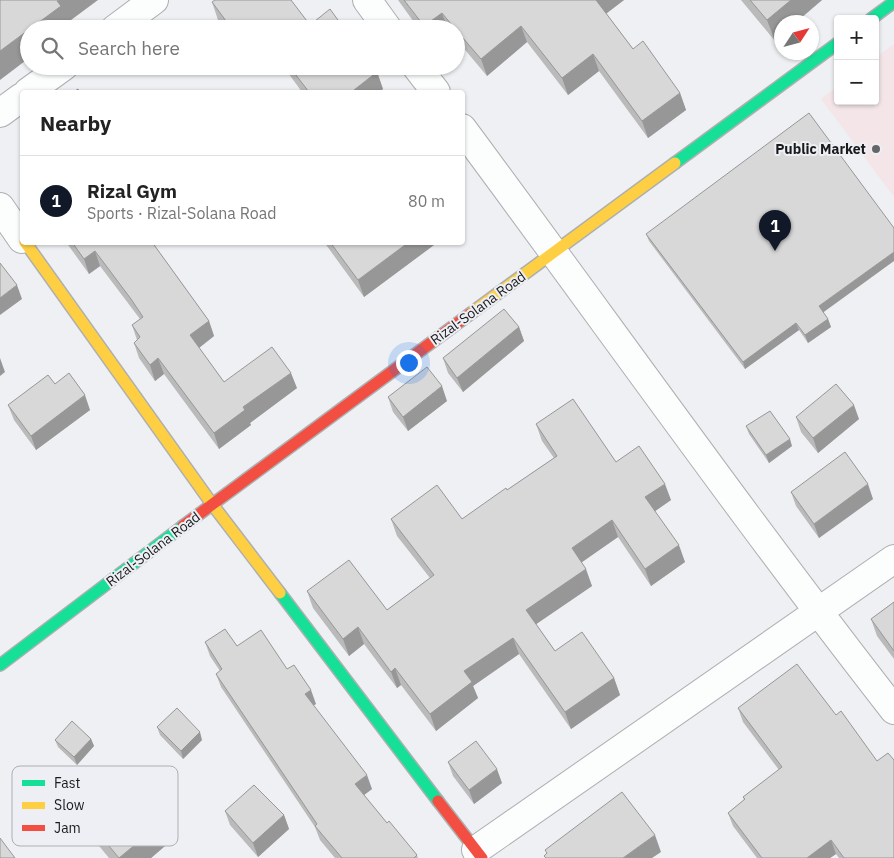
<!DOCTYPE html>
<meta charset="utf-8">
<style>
:root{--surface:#fff;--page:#f6f6f6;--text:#222;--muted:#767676;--line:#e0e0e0;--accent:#111827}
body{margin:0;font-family:"IBM Plex Sans",sans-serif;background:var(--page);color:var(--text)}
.controls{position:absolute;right:15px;top:15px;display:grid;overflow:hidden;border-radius:5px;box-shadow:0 1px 4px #0004}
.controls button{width:45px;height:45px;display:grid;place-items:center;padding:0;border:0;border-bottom:1px solid var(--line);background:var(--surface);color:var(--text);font:25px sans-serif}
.compass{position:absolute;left:774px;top:15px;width:45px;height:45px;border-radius:50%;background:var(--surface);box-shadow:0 1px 4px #0004;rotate:54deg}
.you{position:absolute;left:408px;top:362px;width:18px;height:18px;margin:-12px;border:4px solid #fff;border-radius:50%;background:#1a73e8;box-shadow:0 0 0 8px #1a73e833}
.badge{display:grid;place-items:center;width:32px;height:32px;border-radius:50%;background:var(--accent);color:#fff;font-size:16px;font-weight:700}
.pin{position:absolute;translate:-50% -41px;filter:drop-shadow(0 1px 2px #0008)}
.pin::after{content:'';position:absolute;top:26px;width:18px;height:15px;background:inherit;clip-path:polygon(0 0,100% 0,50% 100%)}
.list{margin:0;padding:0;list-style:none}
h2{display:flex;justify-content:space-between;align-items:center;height:65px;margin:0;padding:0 20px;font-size:21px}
h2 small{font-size:16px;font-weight:400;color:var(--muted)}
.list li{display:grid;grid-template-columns:32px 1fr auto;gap:15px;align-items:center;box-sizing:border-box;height:90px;padding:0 20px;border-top:1px solid var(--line)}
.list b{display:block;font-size:19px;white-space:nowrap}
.list p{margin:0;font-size:16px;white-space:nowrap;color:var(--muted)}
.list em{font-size:16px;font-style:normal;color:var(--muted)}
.icon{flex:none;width:28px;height:28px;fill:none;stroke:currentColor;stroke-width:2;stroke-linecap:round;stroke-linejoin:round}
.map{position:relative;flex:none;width:894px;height:858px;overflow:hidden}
.search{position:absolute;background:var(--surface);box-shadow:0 1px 4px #0004;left:20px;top:20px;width:445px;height:55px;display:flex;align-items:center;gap:12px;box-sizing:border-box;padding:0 18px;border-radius:28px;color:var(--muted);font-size:19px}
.panel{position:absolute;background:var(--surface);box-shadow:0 1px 4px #0004;left:20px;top:90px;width:445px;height:155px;border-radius:5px}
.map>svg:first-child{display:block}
.commercial{fill:#f4e6e8}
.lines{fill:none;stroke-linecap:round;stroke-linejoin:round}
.street-casing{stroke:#adafb0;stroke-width:30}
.fast-casing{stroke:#adafb0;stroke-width:14}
.slow-casing{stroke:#adafb0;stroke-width:14}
.jam-casing{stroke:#adafb0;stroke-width:14}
.street{stroke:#fcfdfd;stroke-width:28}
.fast{stroke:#16e098;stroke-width:11}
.slow{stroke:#ffcf43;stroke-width:11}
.jam{stroke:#f24e42;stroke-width:11}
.wall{fill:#bababb}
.shaded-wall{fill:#979798}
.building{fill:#d8d8d9;stroke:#979798}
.poi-dot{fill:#646567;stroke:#edeff4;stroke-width:2}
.labels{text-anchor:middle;stroke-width:4;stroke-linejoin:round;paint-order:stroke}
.poi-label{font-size:14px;font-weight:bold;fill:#191a1b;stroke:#edeff4;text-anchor:end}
.street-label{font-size:14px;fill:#191a1b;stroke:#edeff4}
.key{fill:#edeff4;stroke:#adafb3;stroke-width:1}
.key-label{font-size:14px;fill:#191a1b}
</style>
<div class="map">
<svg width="894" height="858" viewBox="0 0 894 858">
<rect width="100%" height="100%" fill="#eef0f3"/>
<path class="commercial" d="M894 44V197L821 99 838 86V101H875V58Z"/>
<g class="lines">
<g class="street-casing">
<path id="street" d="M367 0 388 29
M115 29 154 0
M416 66 436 92
M28 92 64 66
M0 113 22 97
M462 128C606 322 745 519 894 710
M0 207 22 239
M476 850 894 559"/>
</g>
<g class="fast-casing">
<path id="fast" d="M871 19 894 2
M675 163 838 43
M280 593 438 801
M0 665 183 526"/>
</g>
<g class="slow-casing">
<path id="slow" d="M25 242 212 504 280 593
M470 314 675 163"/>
</g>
<g class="jam-casing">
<path id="jam" d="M183 526 470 314
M438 801 482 858"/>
</g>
<use href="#street" class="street"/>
<use href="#fast" class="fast"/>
<use href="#slow" class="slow"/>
<use href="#jam" class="jam"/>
</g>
<path class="wall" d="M398 0H624L606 13 633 49 680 93 686 110 648 138 599 71 568 95 527 42 487 76 456 39V29H419Z
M741 0H822L775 41Z
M212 2 310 25 343 27 352 29H225L218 20Z
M283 66H374L377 72 383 89 379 92H302Z
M646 234 823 313 828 319 831 327 808 343 799 330 745 369 649 241Z
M66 242H152L209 321 214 336 199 348 224 382 297 388 250 423 251 425 219 449 164 374 155 381 139 358 134 343 137 340 132 325 140 319 137 315 100 266 89 274Z
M324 242H438L364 297Z
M519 327 524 341 463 392 448 373 443 358Z
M55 384 90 410 36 450 14 420 8 405Z
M388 397 447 401 408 431 393 412Z
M796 417 859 419 818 453 801 432Z
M536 424 616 462 671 500 655 511 685 562 651 586 618 537 581 562 592 586 536 624 555 651 614 678 620 695 571 729 519 654 473 686 478 698 436 731 401 685 397 688 364 644 349 656 313 608 307 591 387 610 430 578 397 536 391 519H462L507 490 554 458 542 441Z
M746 426 792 446 769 463 749 434Z
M791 492 873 499 819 538 796 506Z
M894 602V659L877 636 871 619Z
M205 642 237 646 287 669 316 704 313 705 372 789 364 795 387 823 417 855 418 858H335L320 840 315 827 221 687 216 674 220 671 210 656Z
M738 708 894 858H839L836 854 830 858H757L733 826 728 813 744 800 743 797 779 770 743 722Z
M157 727 202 740 183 759 160 735Z
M91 739 94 746 77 765 58 747 55 740Z
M448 762 502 783 474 804 453 776Z
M101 789 165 820 172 840 151 858H109L71 812 64 792Z
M225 811 284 815 289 829 258 857 230 825Z"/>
<path class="shaded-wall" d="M59 0H98L67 23 69 28 68 29H30Z
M596 0H624L602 17Z
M791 0H822L796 22H782V35L775 41 767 20Z
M442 13 448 29H424V26Z
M521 26 527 42 487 76 481 59Z
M29 29V58L0 80V51Z
M593 54 599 71 568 95 562 78Z
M377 72 383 89 379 92H355L354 90Z
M680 93 686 110 648 138 642 121Z
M409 242H438L364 297 358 280Z
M95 251 100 266 89 274 84 259Z
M894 252V261L821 314 819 306Z
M17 285 22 299 0 315V298Z
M828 319 831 327 808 343 805 335Z
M209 321 214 336 195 351 190 335Z
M796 323 799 330 745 369 743 362Z
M519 327 524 341 463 392 457 378Z
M0 358 5 372 0 376Z
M158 358 164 374 155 381 150 365Z
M291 373 297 388 250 423 251 425 219 449 214 433 243 407Z
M442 386 447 401 408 431 403 417Z
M85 395 90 410 36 450 31 436Z
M854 405 859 419 818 453 813 438Z
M790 439 792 446 769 463 766 455Z
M665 484 671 500 651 514 645 497Z
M868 484 873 499 819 538 814 524Z
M612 520 618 537 578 565 572 548Z
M679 545 685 562 651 586 645 569Z
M586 569 592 586 532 627 526 610Z
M358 627 364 644 349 656 343 639Z
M513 638 519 654 473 686 478 698 436 731 430 714 464 671Z
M395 668 401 685 397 688 391 672Z
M614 678 620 695 571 729 565 712Z
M311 690 316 704 309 708 305 694Z
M200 732 202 740 183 759 181 751Z
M91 739 94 746 77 765 74 757Z
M497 769 502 783 474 804 469 790Z
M367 775 372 789 360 798 355 784Z
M284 815 289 829 258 857 253 843Z
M165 820 172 840 151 858H119Z
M655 835 661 852 652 858H623Z
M831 840 836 854 830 858H807Z"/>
<path class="building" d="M0 0H59L57 1 61 6 0 51Z
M215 0H291L310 25 330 9 343 27 348 24 352 29H232L212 2Z
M404 0H596L633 49 643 41 680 93 642 121 593 54 562 78 521 26 481 59 456 30V29H455L442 13 424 26Z
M750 0H791L767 20Z
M289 66H373L377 72 354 90 356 92H309Z
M78 89 80 92H73Z
M809 113 894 228V252L819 306 828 319 805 335 796 323 743 362 646 234Z
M72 242H152L209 321 190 335 224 382 272 347 291 373 243 407 245 410 214 433 158 358 150 365 134 343 140 337 132 325 143 317 131 299 95 251 84 259Z
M330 242H409L358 280Z
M0 263 17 285 0 298Z
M504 309 519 327 457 378 443 358Z
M427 367 442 386 403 417 388 397Z
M69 373 85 395 31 436 8 405 48 375 55 384Z
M836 384 854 405 813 438 796 417Z
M573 399 616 462 639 446 665 484 645 497 679 545 645 569 612 520 572 548 586 569 526 610 555 651 582 632 614 678 565 712 513 638 464 671 472 682 430 714 395 668 391 672 358 627 343 639 307 591 349 560 387 610 434 575 391 519 437 485 462 519 506 488 507 490 557 456 536 424Z
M770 411 790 439 766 455 746 426Z
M845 452 868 484 814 524 791 492Z
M894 602V651L871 619Z
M225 629 237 646 261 630 287 669 294 665 311 690 305 694 367 775 355 784 387 823 389 821 417 855 414 858H342L315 826 317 824 216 674 222 669 205 642Z
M797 664 836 715 841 711 877 761 888 753 894 760V858H844L831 840 807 858H762L728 813 745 799 743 797 782 767 738 708Z
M177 708 200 732 181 751 157 727Z
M72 721 91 739 74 757 55 740Z
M476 741 497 769 469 790 448 762Z
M123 770 165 820 119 858 64 792 87 772 101 789Z
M254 785 284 815 253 843 225 811Z
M622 792 655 835 623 858H546L544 856 547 853 545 850Z
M0 838 15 858H0Z"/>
<circle class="poi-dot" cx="876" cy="149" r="5"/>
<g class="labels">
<g class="poi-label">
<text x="866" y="154">Public Market</text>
</g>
<g class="street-label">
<text transform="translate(478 308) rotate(-36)" y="5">Rizal-Solana Road</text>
<text transform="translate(153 549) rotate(-37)" y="5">Rizal-Solana Road</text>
</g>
</g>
<rect x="12" y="766" width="166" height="80" rx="8" class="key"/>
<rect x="22" y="780" width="23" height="6" fill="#16e098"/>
<rect x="22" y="802" width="23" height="7" fill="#ffcf43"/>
<rect x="22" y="825" width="23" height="6" fill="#f24e42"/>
<g class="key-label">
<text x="54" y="788">Fast</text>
<text x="54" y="810">Slow</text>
<text x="54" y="833">Jam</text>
</g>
</svg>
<div class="controls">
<button>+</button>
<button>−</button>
</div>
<svg class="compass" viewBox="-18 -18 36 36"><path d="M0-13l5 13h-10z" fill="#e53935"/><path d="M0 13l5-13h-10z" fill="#767676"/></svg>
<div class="you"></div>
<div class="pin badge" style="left:775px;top:251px">1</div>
<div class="search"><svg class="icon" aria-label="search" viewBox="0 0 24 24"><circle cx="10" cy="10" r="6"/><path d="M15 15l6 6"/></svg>Search here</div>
<section class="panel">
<h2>Nearby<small></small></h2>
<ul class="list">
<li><span class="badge">1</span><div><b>Rizal Gym</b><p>Sports · Rizal-Solana Road</p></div><em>80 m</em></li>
</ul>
</section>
</div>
